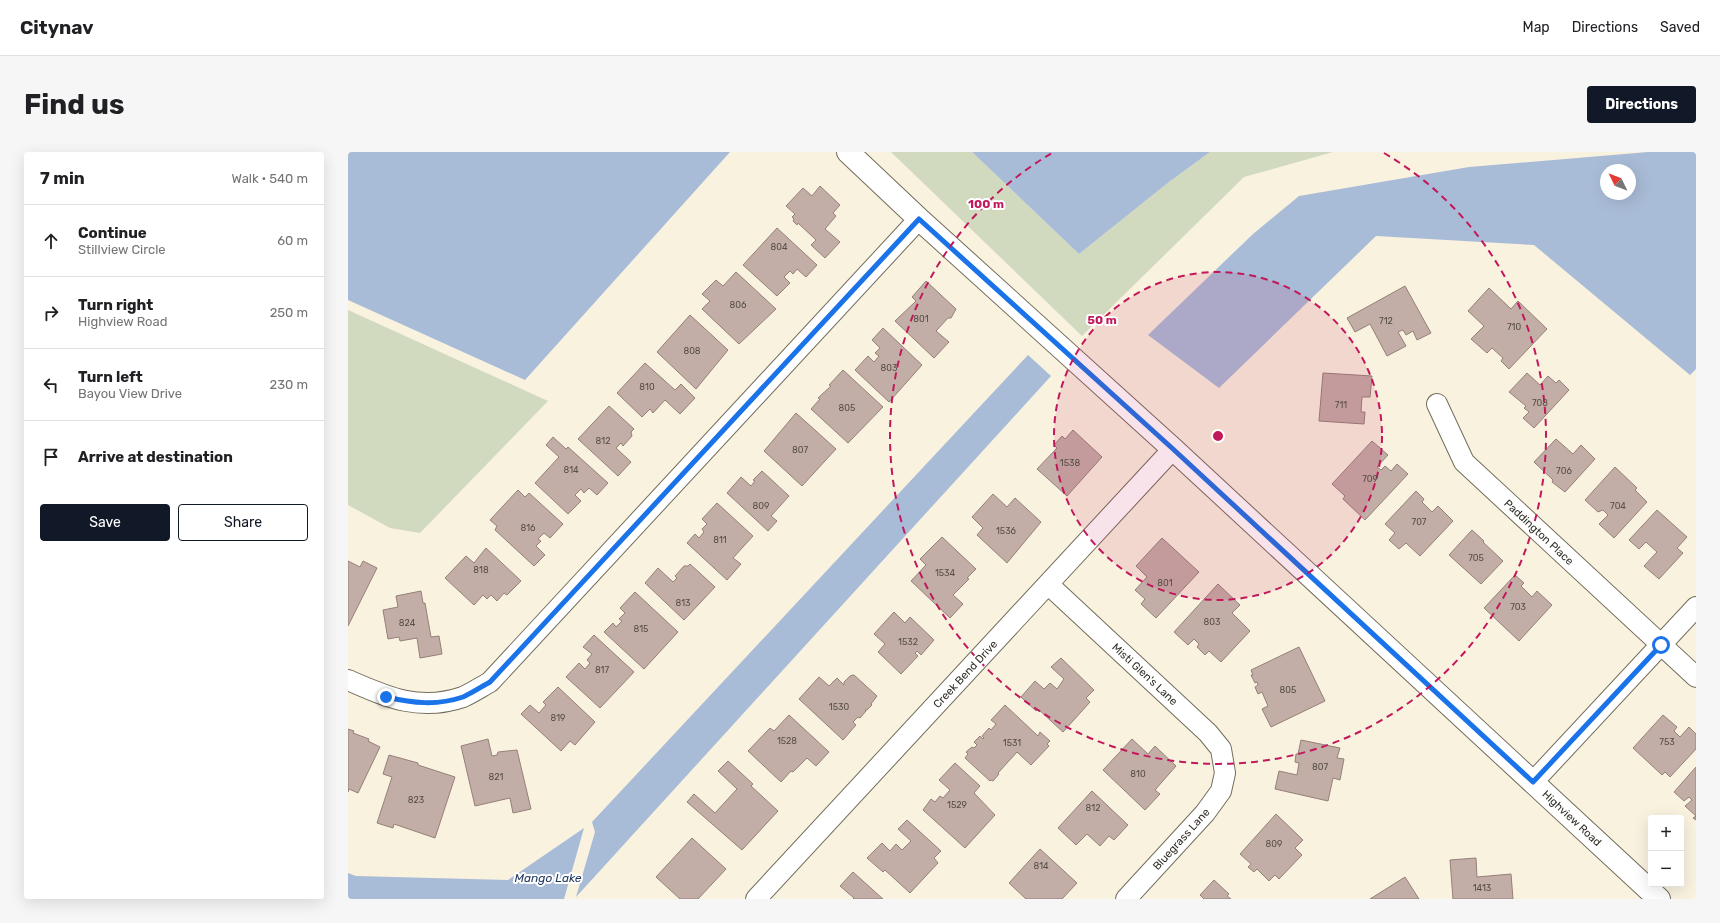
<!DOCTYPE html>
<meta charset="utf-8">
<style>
:root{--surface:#fff;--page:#f6f6f6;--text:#202124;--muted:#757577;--line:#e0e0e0;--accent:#111827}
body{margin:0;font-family:Rubik,sans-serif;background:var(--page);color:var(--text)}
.controls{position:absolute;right:12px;bottom:12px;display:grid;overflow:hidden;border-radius:4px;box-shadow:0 4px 16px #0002}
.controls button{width:36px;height:36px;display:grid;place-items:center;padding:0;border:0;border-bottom:1px solid var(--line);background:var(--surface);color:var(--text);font:20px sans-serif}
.compass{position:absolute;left:1252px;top:12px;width:36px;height:36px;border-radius:50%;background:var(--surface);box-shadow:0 4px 16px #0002;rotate:313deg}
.stop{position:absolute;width:12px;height:12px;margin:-9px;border:3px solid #1a73e8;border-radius:50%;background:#fff}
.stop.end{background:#1a73e8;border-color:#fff;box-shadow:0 1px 4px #0008}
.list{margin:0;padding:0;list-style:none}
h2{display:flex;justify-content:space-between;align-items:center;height:52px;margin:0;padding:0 16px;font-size:17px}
h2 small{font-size:13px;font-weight:400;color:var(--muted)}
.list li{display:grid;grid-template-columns:26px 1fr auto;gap:12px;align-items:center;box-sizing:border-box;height:72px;padding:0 16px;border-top:1px solid var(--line)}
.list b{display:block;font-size:15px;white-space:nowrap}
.list p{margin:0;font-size:13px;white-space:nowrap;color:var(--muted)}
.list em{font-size:13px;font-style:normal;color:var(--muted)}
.actions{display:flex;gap:8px;padding:12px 16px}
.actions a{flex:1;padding:9px 0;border:1px solid var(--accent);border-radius:4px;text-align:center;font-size:14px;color:var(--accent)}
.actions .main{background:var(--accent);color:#fff}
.icon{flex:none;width:22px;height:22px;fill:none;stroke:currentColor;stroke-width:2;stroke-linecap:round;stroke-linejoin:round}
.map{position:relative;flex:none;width:1348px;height:747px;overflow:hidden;border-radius:4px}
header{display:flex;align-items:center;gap:24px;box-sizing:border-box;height:56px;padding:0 20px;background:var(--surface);border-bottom:1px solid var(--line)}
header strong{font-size:19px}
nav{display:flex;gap:22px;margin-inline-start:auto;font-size:14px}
.intro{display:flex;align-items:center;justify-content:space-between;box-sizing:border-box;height:96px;padding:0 24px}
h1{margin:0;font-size:28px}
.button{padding:10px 18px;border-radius:4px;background:var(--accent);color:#fff;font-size:14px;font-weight:700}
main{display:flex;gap:24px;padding:0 24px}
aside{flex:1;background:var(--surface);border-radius:4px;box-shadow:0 4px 16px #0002}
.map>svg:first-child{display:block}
.green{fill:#d1d9bf}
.water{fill:#a9bcd7;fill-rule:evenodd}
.building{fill:#c3aea7;stroke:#948079}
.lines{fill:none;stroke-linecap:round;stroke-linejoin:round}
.minor-casing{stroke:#736d5c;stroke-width:22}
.tertiary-casing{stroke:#736d5c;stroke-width:24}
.minor{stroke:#fff;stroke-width:20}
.tertiary{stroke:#fff;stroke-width:22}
.route{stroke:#1a73e8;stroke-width:5}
.ring{fill:none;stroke:#c2185b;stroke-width:2;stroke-dasharray:7 5}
.labels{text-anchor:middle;stroke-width:4;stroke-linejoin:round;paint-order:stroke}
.number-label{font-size:9px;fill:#564e47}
.street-label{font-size:11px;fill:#312e27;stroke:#fff}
.water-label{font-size:12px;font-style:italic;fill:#1b355a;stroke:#fff}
.centre{fill:#c2185b;stroke:#fff;stroke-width:2}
.ring-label{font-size:12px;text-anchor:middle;font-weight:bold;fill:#c2185b;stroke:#fff;stroke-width:4;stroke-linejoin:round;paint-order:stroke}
</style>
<header>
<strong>Citynav</strong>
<nav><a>Map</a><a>Directions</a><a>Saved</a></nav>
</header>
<div class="intro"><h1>Find us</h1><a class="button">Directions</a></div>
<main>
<aside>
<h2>7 min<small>Walk · 540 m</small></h2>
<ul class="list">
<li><svg class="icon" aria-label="ahead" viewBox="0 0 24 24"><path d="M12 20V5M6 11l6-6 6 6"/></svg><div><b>Continue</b><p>Stillview Circle</p></div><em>60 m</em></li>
<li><svg class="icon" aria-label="right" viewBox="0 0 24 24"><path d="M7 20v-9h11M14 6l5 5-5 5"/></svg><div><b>Turn right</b><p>Highview Road</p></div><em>250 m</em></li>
<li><svg class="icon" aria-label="left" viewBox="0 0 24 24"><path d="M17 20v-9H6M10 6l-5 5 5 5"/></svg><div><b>Turn left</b><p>Bayou View Drive</p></div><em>230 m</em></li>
<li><svg class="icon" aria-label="arrive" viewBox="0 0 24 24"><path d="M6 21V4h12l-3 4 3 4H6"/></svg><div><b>Arrive at destination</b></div></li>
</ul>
<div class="actions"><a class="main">Save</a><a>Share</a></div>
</aside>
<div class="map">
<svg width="1348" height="747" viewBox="0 0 1348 747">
<rect width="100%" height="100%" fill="#f9f2df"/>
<path class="green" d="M543 0H624L731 102 821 30 862 0H985L896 25 734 184Z
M0 158 200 249 72 381 42 376 0 353Z"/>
<path class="water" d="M0 0H382L177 228 0 148Z
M624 0H862L821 30 731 102Z
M1300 0H1348V217L1342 223 1186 93 1028 84 871 236 800 183 905 82 951 44 1121 15ZM1258 18H1282V42H1258Z
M680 203 703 224 228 745 247 680 244 670Z
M236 676 216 747H0V721L8 724 160 728Z"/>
<path class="building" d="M472 34 492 53 485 61 488 64 477 77 492 90 477 106 463 93 468 88 450 71 449 73 445 69 446 67 444 65 447 62 438 54 455 36 464 44Z
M429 76 469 113 458 125 449 117 445 122 442 119 436 125 442 131 429 144 395 113Z
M388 120 428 157 391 192 354 157 362 149 354 142 368 128 375 134Z
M578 129 608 157 603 166H600L588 179 601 190 586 206 547 169 568 149 564 145Z
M1057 134 1083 181 1069 188 1065 179 1058 183 1055 178 1050 180 1058 194 1039 204 1022 172 1007 180 999 166Z
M1141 136 1163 157 1170 149 1199 177 1161 217 1153 209 1155 206 1144 196 1139 201 1123 187 1136 174 1120 159Z
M342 163 380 198 348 237 309 200Z
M535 176 574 213 541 250 507 218 520 204 526 210 531 204 527 201 532 196 524 188Z
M297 211 327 238 333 232 347 246 332 262 317 248 305 261 302 257 294 265 269 241Z
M495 218 535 255 500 291 463 257 472 247 470 246 483 234 481 233Z
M975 221 1024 224 1022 245H1014L1013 260H1017L1016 272 971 269Z
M1179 221 1192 233 1200 224 1208 231 1211 228 1221 238 1186 276 1175 266 1181 260 1176 256 1178 254 1161 240Z
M261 254 286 277 283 280 284 284 275 294 273 291 268 296 283 310 270 324 230 287Z
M448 261 488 297 454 334 416 299Z
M725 278 754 305 719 344 689 317 709 296 706 293 714 284 717 287Z
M205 285 218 297 220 295 260 331 249 343 241 336 236 341 233 337 227 343 233 349 220 362 187 331 211 305 198 293Z
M1208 287 1225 302 1233 293 1247 307 1217 340 1204 330 1205 328 1186 310Z
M1024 289 1040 303 1029 315 1033 318 1037 314 1043 319 1049 312 1060 322 1017 368 995 347 997 344 984 332Z
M1267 315 1289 336 1287 338 1299 350 1266 386 1251 372 1260 363 1255 358 1250 360 1237 348Z
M414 319 441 344 423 364 429 369 420 379 379 341 393 325 403 334 407 329 405 328Z
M170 338 177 345 181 341 215 372 202 386 196 381 190 387 193 389 188 394 197 403 186 414 147 378 149 374 142 368Z
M1068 339 1076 347 1074 350 1084 360 1090 354 1105 369 1072 404 1058 391 1051 397 1041 388 1047 381 1037 372Z
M645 342 659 355 667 346 693 370 659 411 629 383 635 376 624 365Z
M369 351 405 384 385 406 393 412 379 428 339 391 347 382 351 386 356 380 354 377 359 372 354 367Z
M1309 358 1339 385 1329 396 1335 401 1311 427 1296 414 1309 400 1298 390 1291 397 1281 388Z
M1124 378 1136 389 1135 390 1155 409 1133 432 1101 403Z
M594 385 628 417 619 426 621 427 605 443 615 452 602 466 563 429 578 413 572 407Z
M814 386 851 420 808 466 793 452 797 447 787 438 799 425 788 414Z
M138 396 173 429 159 443 156 441 149 449 143 443 139 447 135 443 126 453 97 426 118 404 126 411Z
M0 409 12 415 15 409 29 416 0 474Z
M342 412 367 435 336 468 297 431 310 416 325 430 329 426 327 424 336 414H340Z
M1167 423 1176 431 1173 434 1184 445 1189 439 1204 453 1171 489 1136 456Z
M870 432 892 453 884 461 902 479 873 510 861 499 857 503 849 495 851 492 846 487 840 493 826 480Z
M73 439 75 451H77L83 485 91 484 94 502 72 506 69 486 52 489 51 485 40 487 35 458 50 455 48 444Z
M287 440 330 480 296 517 256 480 265 471 268 475 274 469 271 467 277 461 272 456Z
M546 460 557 471 562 465 586 488 573 503 569 499 567 501 570 504 553 522 530 500 537 492 526 482Z
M246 483 286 520 252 556 218 525 231 511 237 517 242 511 239 508 244 502 235 495Z
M951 495 977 549 923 575 914 557 920 554 914 540 910 542 907 535 910 533 909 530 907 531 903 523H905L903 518Z
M713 506 746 538 738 546 742 550 715 580 690 557 688 559 673 545 687 529 696 537 702 531 709 537 716 527 703 515Z
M505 523H506L529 544 523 552 524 553 519 558H517L518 559 512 566 510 565 505 570 508 573 495 588 451 547 471 525 481 534 489 526 496 533V530L502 524Z
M210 535 247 570 227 593 222 589 213 599 173 562 182 553 191 561 198 553 195 550Z
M657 553 690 584 692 580 702 589 699 592 701 594 683 613 669 600 650 621 651 622 645 629 643 628 642 629 617 606 620 602 618 600 624 595 626 596 629 593 626 590 632 584 635 587 636 586 634 584 641 576 643 578 648 572 643 568Z
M441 563 481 600 468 614 459 606 445 620 443 619 433 630 400 599 422 576 426 579Z
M1315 563 1329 575 1326 579 1332 585 1341 575 1348 582V597L1322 625 1317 620 1314 623 1285 596Z
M0 577 6 579 5 581 21 587 20 589 32 595 10 641 1 637 0 640Z
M140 587 144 604 149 603 150 600 169 598 183 657 165 661 162 646 127 654 113 594Z
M784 587 800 602 807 594 828 614 807 638 812 642 797 658 755 618Z
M953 588 992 596 989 606 996 607 992 628 985 626 980 649 927 637 931 619 949 623 951 611 947 610 948 602H950Z
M41 603 70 611V613L107 625 87 686 46 672 45 676 29 671 44 625 35 622Z
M380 609 405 632 403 634 430 659 394 698 339 650 346 642 367 661 389 637 370 619Z
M607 611 632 634 626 641 647 663 617 696 575 658 583 647 587 650 592 644 595 646 602 638 591 628Z
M1348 615V668L1345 666 1348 664 1337 654 1344 648 1341 645 1336 649 1326 640Z
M744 639 780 673 766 688 761 684 752 694 739 682 728 693 710 676Z
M928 662 955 688 947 696 954 703 931 727 927 723 921 729 909 717 906 720 900 715 903 712 892 702Z
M559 668 593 699 586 706 590 711 562 741 537 718 535 720 519 706 534 691 542 699 548 692 554 698 563 689 550 677Z
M344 686 378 717 350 747H332L308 725Z
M692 697 729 731 714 747H678L661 731Z
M1128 706 1129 725 1163 722 1165 747H1105L1102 708Z
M505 720 535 747H505L506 746 492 734Z
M1057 725 1071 747H1022Z
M866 728 881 742 879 744 883 747H856L852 743Z"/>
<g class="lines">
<g class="minor-casing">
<path id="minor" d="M1089 252 1116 310 1348 525
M701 433 860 581 873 597 877 621 873 639 857 661 778 747
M0 528C39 545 71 560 115 545 124 541 133 535 142 530L571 67
M1185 630 1348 455
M408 747 825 297"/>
</g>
<g class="tertiary-casing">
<path id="tertiary" d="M500 0 571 67 825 297 1311 747"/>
</g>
<use href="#minor" class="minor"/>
<use href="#tertiary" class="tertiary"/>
</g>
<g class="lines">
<path class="route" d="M38 545C65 551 88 554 115 545 124 541 133 535 142 530L571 67 825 297 1185 630 1313 493"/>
</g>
<circle cx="870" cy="284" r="164" fill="#c2185b" fill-opacity=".12"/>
<g class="ring">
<circle cx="870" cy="284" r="164"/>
<path d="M1036 1A328 328 0 1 1 704 1"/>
</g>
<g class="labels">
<g class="number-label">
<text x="431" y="98">804</text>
<text x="390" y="156">806</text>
<text x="573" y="170">801</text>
<text x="1038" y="172">712</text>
<text x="1166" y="178">710</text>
<text x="344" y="202">808</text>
<text x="541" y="219">803</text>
<text x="299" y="238">810</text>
<text x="1192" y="254">708</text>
<text x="993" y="256">711</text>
<text x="499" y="259">805</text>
<text x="255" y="292">812</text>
<text x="452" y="301">807</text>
<text x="722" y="314">1538</text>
<text x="223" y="321">814</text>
<text x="1216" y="322">706</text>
<text x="1022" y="330">709</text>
<text x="413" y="357">809</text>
<text x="1270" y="357">704</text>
<text x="1071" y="373">707</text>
<text x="180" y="379">816</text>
<text x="658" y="382">1536</text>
<text x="372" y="391">811</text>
<text x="1128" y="409">705</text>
<text x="133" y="421">818</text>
<text x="597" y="424">1534</text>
<text x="817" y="434">801</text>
<text x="335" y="454">813</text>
<text x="1170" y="458">703</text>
<text x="864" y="473">803</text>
<text x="59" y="474">824</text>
<text x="293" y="480">815</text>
<text x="560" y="493">1532</text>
<text x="254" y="521">817</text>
<text x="940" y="541">805</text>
<text x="491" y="558">1530</text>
<text x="210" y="569">819</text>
<text x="439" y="592">1528</text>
<text x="1319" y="593">753</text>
<text x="664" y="594">1531</text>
<text x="972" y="618">807</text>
<text x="790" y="625">810</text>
<text x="148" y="628">821</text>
<text x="68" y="651">823</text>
<text x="609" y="656">1529</text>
<text x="745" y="659">812</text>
<text x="926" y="695">809</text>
<text x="693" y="717">814</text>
<text x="1134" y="739">1413</text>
</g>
<g class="street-label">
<text transform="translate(1191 380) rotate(43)" y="4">Paddington Place</text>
<text transform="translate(617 522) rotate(-47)" y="4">Creek Bend Drive</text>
<text transform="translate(797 522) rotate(43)" y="4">Misti Glen's Lane</text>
<text transform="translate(1224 666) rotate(43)" y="4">Highview Road</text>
<text transform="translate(833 687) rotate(-48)" y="4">Bluegrass Lane</text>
</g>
<g class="water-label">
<text x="200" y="730">Mango Lake</text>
</g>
</g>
<circle cx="870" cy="284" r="6" class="centre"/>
<g class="ring-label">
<text x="638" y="56">100 m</text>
<text x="754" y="172">50 m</text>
</g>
</svg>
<div class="controls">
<button>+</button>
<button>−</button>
</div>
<svg class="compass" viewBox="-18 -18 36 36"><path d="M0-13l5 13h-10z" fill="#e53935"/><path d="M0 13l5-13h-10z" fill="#757577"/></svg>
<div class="stop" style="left:1313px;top:493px"></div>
<div class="stop end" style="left:38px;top:545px"></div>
</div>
</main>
